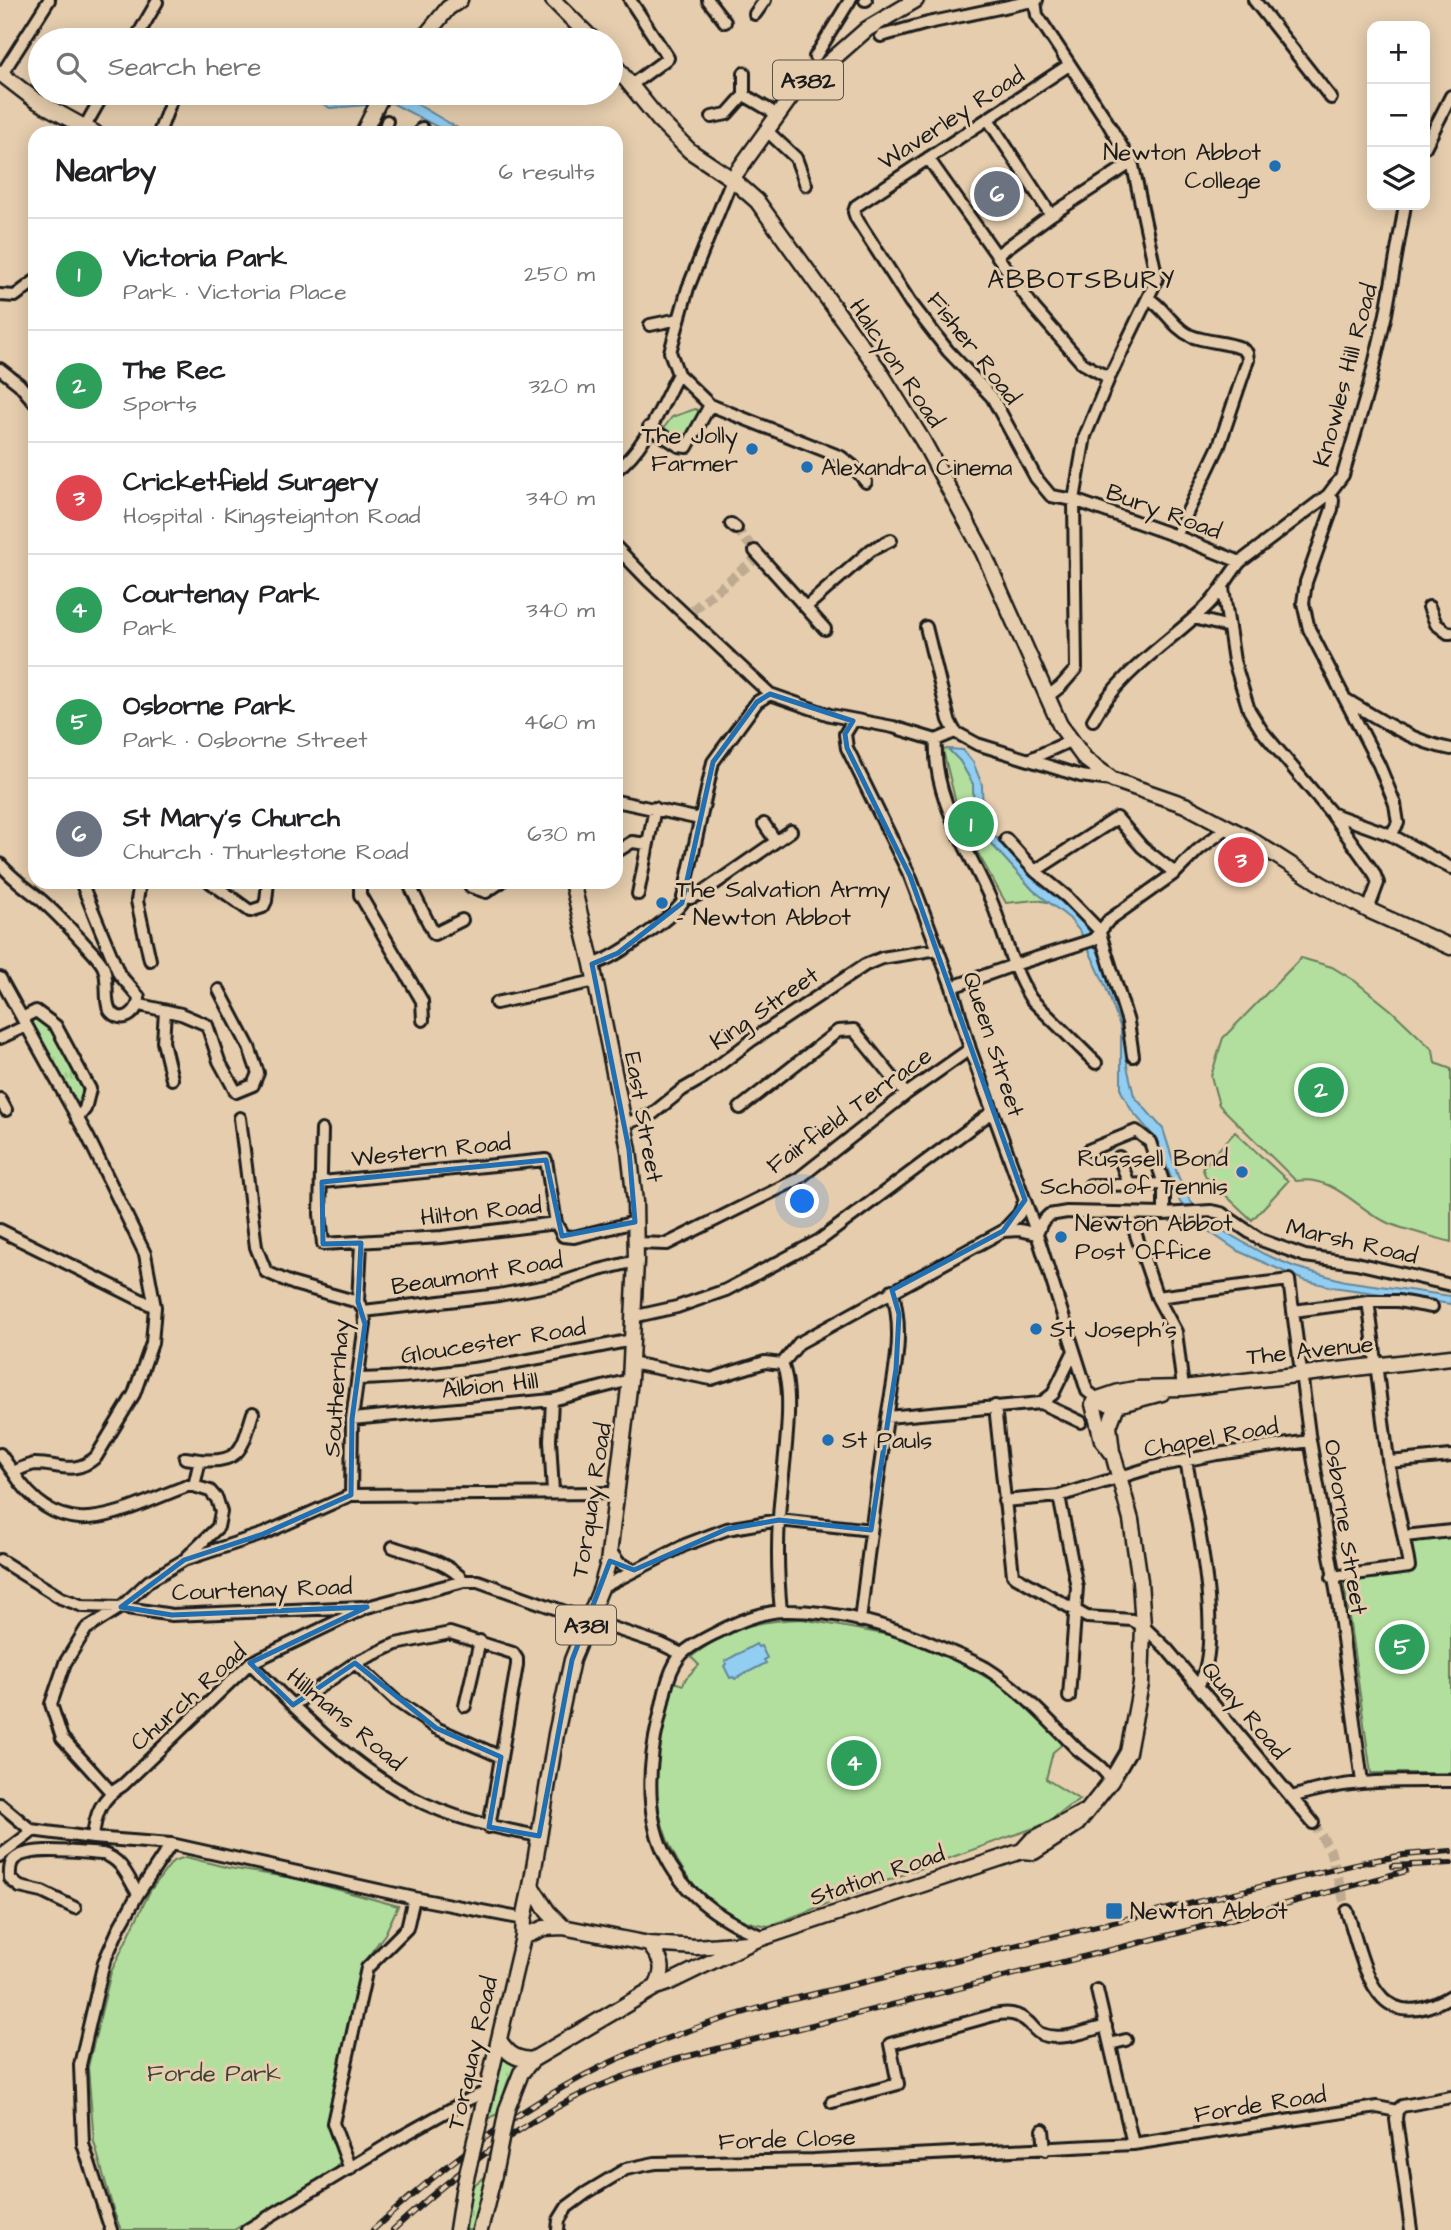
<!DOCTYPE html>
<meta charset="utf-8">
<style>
:root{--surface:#fff;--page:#f2f2f2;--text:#202124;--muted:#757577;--line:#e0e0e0;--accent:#1a73e8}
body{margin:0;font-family:"Architects Daughter",sans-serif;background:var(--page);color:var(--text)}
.controls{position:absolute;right:21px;top:21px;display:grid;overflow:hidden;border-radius:14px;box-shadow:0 4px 18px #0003}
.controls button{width:63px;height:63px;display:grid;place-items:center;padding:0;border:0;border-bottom:2px solid var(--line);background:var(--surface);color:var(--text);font:35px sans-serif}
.you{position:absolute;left:803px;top:1202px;width:24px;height:24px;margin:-18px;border:5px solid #fff;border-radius:50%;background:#1a73e8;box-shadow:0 0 0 10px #1a73e833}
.badge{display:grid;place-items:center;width:46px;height:46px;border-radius:50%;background:var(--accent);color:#fff;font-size:23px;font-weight:700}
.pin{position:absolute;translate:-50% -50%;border:4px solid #fff;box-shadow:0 2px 7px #0006}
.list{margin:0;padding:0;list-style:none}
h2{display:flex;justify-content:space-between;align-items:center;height:91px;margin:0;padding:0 28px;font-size:30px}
h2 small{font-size:23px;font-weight:400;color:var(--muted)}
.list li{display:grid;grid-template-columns:46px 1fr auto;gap:21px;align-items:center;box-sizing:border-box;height:112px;padding:0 28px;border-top:2px solid var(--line)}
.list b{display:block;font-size:26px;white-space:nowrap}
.list p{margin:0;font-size:23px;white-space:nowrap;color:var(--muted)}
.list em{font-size:23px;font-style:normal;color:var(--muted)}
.icon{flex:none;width:38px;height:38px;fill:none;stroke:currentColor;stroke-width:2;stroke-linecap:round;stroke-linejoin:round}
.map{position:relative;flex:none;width:1451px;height:2230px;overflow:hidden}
.search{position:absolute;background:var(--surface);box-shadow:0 4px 18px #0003;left:28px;top:28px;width:595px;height:77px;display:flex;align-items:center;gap:18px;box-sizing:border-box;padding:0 24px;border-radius:38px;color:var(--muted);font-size:26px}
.panel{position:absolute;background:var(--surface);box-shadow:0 4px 18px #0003;left:28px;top:126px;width:595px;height:763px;border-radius:21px}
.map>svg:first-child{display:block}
.grass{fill:url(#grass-tufts);stroke:#677e5c;stroke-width:2}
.park{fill:#b2df9d;stroke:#677e5c;stroke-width:2}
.water{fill:#92cef2;stroke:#63879c;stroke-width:2}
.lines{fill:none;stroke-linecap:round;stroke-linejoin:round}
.minor-tunnel{stroke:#bdaa90;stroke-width:10;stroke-dasharray:10 5;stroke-linecap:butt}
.minor-casing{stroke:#1c1c1c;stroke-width:16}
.major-casing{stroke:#1c1c1c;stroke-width:19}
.minor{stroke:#e5cdad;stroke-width:10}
.major{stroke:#e5cdad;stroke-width:14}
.rail-casing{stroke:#1c1c1c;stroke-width:6}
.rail{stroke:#e5cdad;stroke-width:3.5;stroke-dasharray:10;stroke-linecap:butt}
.major-bridge-casing{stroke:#1c1c1c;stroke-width:19;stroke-linecap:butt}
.major-bridge{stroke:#e5cdad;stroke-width:14}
.marked{fill:none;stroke:#1f6fb2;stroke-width:5;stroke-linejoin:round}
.poi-dot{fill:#1f6fb2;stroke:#e5cdad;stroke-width:2.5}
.labels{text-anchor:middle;stroke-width:6;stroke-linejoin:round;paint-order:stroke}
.shield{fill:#e5cdad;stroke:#585148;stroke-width:2}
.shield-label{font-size:23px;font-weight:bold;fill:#1c1c1c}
.street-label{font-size:24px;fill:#1c1c1c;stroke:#e5cdad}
.poi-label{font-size:24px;fill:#1c1c1c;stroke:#e5cdad;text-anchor:start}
.park-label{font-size:24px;fill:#3a4336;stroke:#e5cdad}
.neighbourhood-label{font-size:26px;letter-spacing:2px;fill:#1c1c1c;stroke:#e5cdad}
</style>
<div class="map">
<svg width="1451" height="2230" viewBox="0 0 1451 2230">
<defs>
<pattern id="grass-tufts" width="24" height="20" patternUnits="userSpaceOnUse" patternTransform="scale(1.75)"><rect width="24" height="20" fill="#b2df9d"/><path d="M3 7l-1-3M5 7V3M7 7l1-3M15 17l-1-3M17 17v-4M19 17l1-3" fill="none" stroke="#98bf87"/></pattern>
</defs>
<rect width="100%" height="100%" fill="#e5cdad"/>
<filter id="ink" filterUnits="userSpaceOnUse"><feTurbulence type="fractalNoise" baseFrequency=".0143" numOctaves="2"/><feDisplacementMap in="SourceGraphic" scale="14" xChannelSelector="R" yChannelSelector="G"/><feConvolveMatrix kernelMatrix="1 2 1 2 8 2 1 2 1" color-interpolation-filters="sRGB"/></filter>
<g filter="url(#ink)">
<path class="grass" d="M36 1016 53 1029 85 1088 82 1105 77 1110 29 1019Z
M501 2052 519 2063 508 2081 497 2114 485 2121Z
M485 2177 486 2183 475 2230H465L472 2186Z"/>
<path class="park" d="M695 409 704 413 687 444 660 433 672 417Z
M948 749 960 761 973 784 974 817 979 830 1033 890 1053 903 1036 900 1006 903 975 848 956 803 943 750Z
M1301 958 1332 967 1355 981 1391 1010 1433 1050 1435 1063 1451 1069V1242C1431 1236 1408 1231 1388 1223 1358 1210 1333 1174 1296 1181L1219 1105 1211 1076 1223 1038Z
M1235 1132 1288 1181 1252 1220 1206 1177 1202 1168Z
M1451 1536V1773H1371L1344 1582 1412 1570 1411 1540Z
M802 1619 905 1638 947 1655 1010 1691 1033 1710 1064 1743 1053 1752 1046 1779 1080 1800 1069 1806 1045 1824 916 1870 907 1871 905 1874 769 1926C704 1919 661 1854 657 1793 654 1756 666 1718 674 1682L683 1685 686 1678 699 1665 691 1657C730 1627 754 1621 802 1619Z
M186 1857 229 1868 299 1879 398 1906 385 1934 363 1963 332 2112 342 2158 336 2169 234 2230H121L114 2212 94 2142 88 2067 111 1972 150 1891 173 1861Z"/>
<path class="water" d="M285 93H318L339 99 403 96 466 133H449L392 103 330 108 312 98Z
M948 749 963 750 973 762 982 785 983 818 998 840 1087 927 1107 973 1127 1035V1066L1134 1096 1163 1129 1178 1176 1190 1200 1206 1221 1264 1254 1295 1267 1345 1281 1451 1296V1304L1333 1287 1303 1280 1238 1251 1195 1222 1180 1202 1157 1140 1132 1111 1121 1091V1029L1105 985 1081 933 1069 918 1033 890 979 830 974 817 973 784 960 761Z
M756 1644 758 1647 761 1646 767 1658 764 1660 766 1663 735 1679 733 1677 730 1678 724 1666 726 1664 725 1661Z"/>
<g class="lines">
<path class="minor-tunnel" d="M736 528 755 551
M693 610 759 556
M1313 1823 1330 1850 1347 1911"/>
<g class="minor-casing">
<path id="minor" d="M630 0 668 58 631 85
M708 0 725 22
M865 0H866
M1254 0 1331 98
M1035 1 1037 15 1105 118 1133 166 1157 279 1109 378 1085 436 1074 500 1076 669 1061 686 1047 697
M755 14 765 0
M881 36 928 23 1037 0
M135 40 157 2
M815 57 850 0
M1069 65 856 206 854 212 856 218 910 302 948 351 992 397 1036 478 1051 496 1074 500 1176 536 1240 562
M744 73V95L778 115
M2 74 49 0
M712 117 727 114 744 95
M988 119 1051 215
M84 128 104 93
M766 130 796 158 806 185
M159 133 174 93
M383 133 387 121
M420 133 422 128
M1425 147 1451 96
M928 158 1034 308 1082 363 1109 378
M732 179 688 288 670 352 678 374 710 405 841 457 853 466 866 482
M997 255 1051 215 1131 163
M0 295 15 296 35 281
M1148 298C1165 308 1173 328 1191 336 1206 342 1226 342 1241 348L1247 353 1248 360 1219 446 1176 536
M650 325 679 319
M0 369 19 384 35 403
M649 427 679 446 687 447 710 405
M616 470C646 448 661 406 678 374
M1328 495 1333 500 1332 509 1306 582 1303 603 1309 629 1379 765 1395 804 1398 823 1391 835
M731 524 736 528
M616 547 648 580 770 694 830 715 893 727 936 740 955 732
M755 551 825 629
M1223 588 1234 661 1249 710 1262 731 1331 813 1374 873 1378 883 1368 910
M806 607 871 550 891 540
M1429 607 1436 624 1448 633H1451
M1194 618 1229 627
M926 627 949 720 955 732 977 744 1081 776 1111 780
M1347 700C1380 720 1413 742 1451 749
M1093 720C1119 672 1169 643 1208 605 1221 592 1228 576 1240 562L1328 495 1343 475 1369 386 1386 314 1405 205
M853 721 845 734 847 748 910 876 952 987 970 1049 1037 1234 1087 1391 1105 1405H1117
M936 740C932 799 972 854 993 905 1005 936 1013 971 1031 999L1096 1063
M1030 759 1070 741
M616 801 700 819
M1333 814 1391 835 1451 868
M764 824 775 840
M1006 839 1035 871 1067 897 1099 930 1128 1022 1133 1056
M616 852 632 842 648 844
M0 864C12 878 26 888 40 899 55 912 69 927 82 941 89 949 98 957 103 966 110 980 103 1003 111 1012 124 1026 140 1010 139 997L119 974 81 882
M1035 871 1117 818 1142 847 1175 873
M140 882 137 901 150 960
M210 882 250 911 263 907 266 901 268 882
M360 882V895L422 1001 423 1020
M408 882 434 934 462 920
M467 882 471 887 486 892 501 882
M638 894 655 808
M683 897 691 898 700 894 791 831
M592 964C611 962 670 919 682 903L713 762 757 702 770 694
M0 978 88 1137 145 1254 155 1307 152 1343 134 1394 96 1457C74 1476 60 1464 35 1464 28 1465 20 1469 13 1472 63 1550 119 1511 187 1486H194L210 1491 217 1499 221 1512 218 1527 184 1560 149 1581 121 1607 86 1629 65 1663 51 1704 62 1738 111 1792
M952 987 1014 965 1093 940 1109 920 1175 873 1198 850 1228 827
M496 1003 595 981
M140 1005 181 1014 207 1025 219 1061 236 1092 253 1085 258 1073 249 1047 219 990
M165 1011 163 1042 172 1079
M22 1018 36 1011 56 1026 90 1089 85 1109 77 1119
M0 1038 26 1026
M0 1099 6 1110
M740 1108 838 1031 854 1030 906 1094
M240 1118 256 1247 266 1272 294 1284 358 1302
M624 1124 651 1115 682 1090 701 1079 752 1040 865 965 882 958 938 949
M322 1130 320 1214 323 1244 442 1237 556 1223 563 1236 574 1237 635 1222
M1089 1150 1136 1131 1150 1142 1164 1184
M1119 1157 1129 1184
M322 1182 546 1160 556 1223
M1090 1185 1164 1184V1214
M1129 1214 1157 1297 1176 1332 1183 1388
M0 1230 155 1307
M1003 1231 1019 1230 1037 1234 1042 1222 1049 1215 1067 1212 1164 1214 1211 1211 1221 1213 1261 1240 1305 1256 1356 1263 1451 1285
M636 1243 667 1244 798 1179 906 1094 970 1049
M1157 1297 1289 1280 1309 1434 1338 1601 1362 1782
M364 1311 499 1295 557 1284 599 1270 636 1261
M1294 1311 1368 1301H1398L1432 1307
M632 1317 677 1307 726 1290 820 1240 992 1112
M631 1363 711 1379 765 1362 782 1364 799 1343 1003 1231 1019 1214 1025 1200
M359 1379C451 1377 542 1358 632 1340
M552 1400 550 1440 553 1492
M1041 1403 1053 1394 1073 1353
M995 1406 1013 1575 1087 1617 1132 1620 1143 1626 1166 1648 1313 1823
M887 1417 1041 1403 1081 1422
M352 1419 552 1400 630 1380
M0 1454 13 1472
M185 1458 200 1460 194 1486
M200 1460C242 1464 242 1447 253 1413
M1186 1460C1195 1513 1226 1642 1198 1686
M1389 1462 1451 1456
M351 1495 352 1419 365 1324 364 1311 358 1302 361 1243
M1059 1496 1077 1587 1069 1697
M1004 1501 1059 1496 1153 1467 1217 1454 1310 1441
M1405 1536 1451 1531
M393 1547C416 1555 448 1561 464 1581
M611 1552 619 1563 634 1570
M187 1559 263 1534 351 1495 608 1493
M0 1560 61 1598 83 1606 121 1607 172 1615 362 1607
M1332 1577 1409 1567C1404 1533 1395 1500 1389 1466 1381 1411 1376 1356 1368 1301
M601 1588 685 1545 727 1529 779 1520 871 1530
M781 1611C778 1581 777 1550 779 1519 780 1481 797 1397 782 1364
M860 1621C868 1553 877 1485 887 1418 894 1374 905 1334 892 1290
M607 1626 661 1644 682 1654
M250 1663C299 1712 350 1765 411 1797 451 1818 495 1828 539 1836
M355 1663 395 1700 436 1728 501 1757
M293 1705 355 1663 396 1644 450 1633 513 1653 517 1659V1665L489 1827
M465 1706 480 1641
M1292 1797C1346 1779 1395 1781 1451 1781
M0 1804 31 1830 93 1838 171 1844 414 1898 524 1919
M93 1838C95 1814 101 1798 123 1785L250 1663 367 1607 464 1581H478L588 1620
M0 1856 29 1834 31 1830
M75 1908 42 1892 20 1887 10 1879C10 1873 9 1868 12 1862 23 1844 83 1853 103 1854 122 1859 128 1878 138 1894
M1347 1911C1365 1966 1374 2041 1451 1996
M763 1937C661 1897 634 1822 659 1719 664 1699 667 1670 682 1654 691 1645 706 1638 718 1632 737 1622 761 1612 783 1611 840 1610 896 1627 947 1650 960 1656 974 1661 986 1668 1021 1690 1048 1720 1077 1749 1090 1760 1103 1766 1111 1781
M1097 1990 1133 2144
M1110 2044 1126 2040
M832 2102 898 2084 890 2044 994 2015C1008 2012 1018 2013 1029 2023 1033 2027 1036 2032 1041 2034 1061 2042 1086 2031 1106 2026
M1397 2111 1396 2119 1411 2230
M1397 2111 1402 2106 1451 2097
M1043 2130 1045 2150
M350 2169 333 2123 367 1968 407 1928 414 1898
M111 2230 83 2144 80 2065 104 1962 120 1926 138 1894 171 1844
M247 2230 399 2138 467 2100 484 2093
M558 2230 559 2220 567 2207 586 2193 626 2169 655 2163 814 2160 1133 2144 1377 2107 1397 2111"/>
</g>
<g class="major-casing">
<path id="major" d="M553 0 593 40
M422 40 448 8 460 0
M611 61 659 120 690 151 732 179 757 201 877 367 923 441 983 552 1060 725 1085 759 1113 780 1185 805 1250 839 1321 884 1368 910 1451 947
M0 73 35 100 95 133
M363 133 383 93
M732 179 793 94 867 29 916 0
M1112 1452 1109 1426 1117 1405 1162 1393
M1022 1851 1032 1840 1082 1813
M531 1886 548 1912 563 1927
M523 1937 544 1928 563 1927 649 1944 696 1947 747 1943
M649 1944C662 1960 666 1968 656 1987
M499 2040C508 2054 515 2059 532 2060
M507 2109 521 2073 532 2060 656 1987 668 1983 756 1940 1022 1851 1034 1852 1077 1824 1111 1781 1128 1752 1141 1684 1143 1626 1140 1581 1131 1520 1113 1454 1102 1440 1093 1404 1098 1399 1119 1392 1135 1389 1183 1388 1451 1357
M478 2128 523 1937 524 1919 531 1886 556 1734 572 1660 601 1588 608 1563 630 1380 636 1261 635 1202 629 1150 616 1082 592 964 572 882
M457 2230 463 2191
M480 2230 494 2175"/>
</g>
<use href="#minor" class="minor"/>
<use href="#major" class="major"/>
<g class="rail-casing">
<path id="rail" d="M1392 1866 1451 1863
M373 2230C437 2171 508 2116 585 2075 648 2042 717 2019 785 2001L1355 1864 1404 1855 1451 1851
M393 2230C448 2179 507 2133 574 2098 605 2082 639 2071 673 2060L1198 1928 1406 1871"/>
</g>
<use href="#rail" class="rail"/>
<g class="major-bridge-casing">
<path id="major-bridge" d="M494 2175 507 2109
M463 2191 478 2128"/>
</g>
<use href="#major-bridge" class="major-bridge"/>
</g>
</g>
<path class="marked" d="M770 694 853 721 845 734 847 748 910 876 1025 1200 1003 1231 892 1290 899 1314 896 1369 871 1530 779 1520 727 1529 634 1570 610 1561 572 1660 539 1836 489 1827 501 1757 436 1728 355 1663 293 1705 250 1663 367 1607 172 1615 121 1607 184 1560 263 1534 351 1495 352 1419 365 1324 358 1302 361 1243 323 1244 322 1182 546 1160 562 1236 635 1222 629 1150 592 964 618 953 682 903 713 762 757 702Z"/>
<g class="poi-dot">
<circle cx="1275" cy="166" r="7"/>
<circle cx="752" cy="449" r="7"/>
<circle cx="807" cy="467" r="7"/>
<circle cx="662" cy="903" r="7"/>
<circle cx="1242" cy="1172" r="7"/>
<circle cx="1061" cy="1237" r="7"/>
<circle cx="1036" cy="1329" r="7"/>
<circle cx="828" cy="1440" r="7"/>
<rect x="1105" y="1902" width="18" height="18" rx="3.5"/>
</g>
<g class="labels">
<g class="shield">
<rect x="773" y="60.5" width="70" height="39" rx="5"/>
<rect x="556" y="1605.5" width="60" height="39" rx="5"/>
</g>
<g class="shield-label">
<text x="808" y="88">A382</text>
<text x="586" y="1633">A381</text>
</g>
<g class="street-label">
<text transform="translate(951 118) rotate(-33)" y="8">Waverley Road</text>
<text transform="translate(974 348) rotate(52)" y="8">Fisher Road</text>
<text transform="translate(897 363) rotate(56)" y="8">Halcyon Road</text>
<text transform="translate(1345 375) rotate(-75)" y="8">Knowles Hill Road</text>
<text transform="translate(1164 511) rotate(20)" y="8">Bury Road</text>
<text transform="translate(764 1008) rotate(-35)" y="8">King Street</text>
<text transform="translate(994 1044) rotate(72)" y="8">Queen Street</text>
<text transform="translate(849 1110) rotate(-36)" y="8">Fairfield Terrace</text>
<text transform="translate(644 1117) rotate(80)" y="8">East Street</text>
<text transform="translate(431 1150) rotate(-6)" y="8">Western Road</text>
<text transform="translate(481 1211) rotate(-6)" y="8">Hilton Road</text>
<text transform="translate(1352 1241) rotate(13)" y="8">Marsh Road</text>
<text transform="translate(477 1273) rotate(-9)" y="8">Beaumont Road</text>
<text transform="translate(493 1341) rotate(-9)" y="8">Gloucester Road</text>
<text transform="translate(1310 1350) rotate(-6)" y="8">The Avenue</text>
<text transform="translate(490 1385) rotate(-6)" y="8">Albion Hill</text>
<text transform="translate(336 1388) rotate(-86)" y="8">Southernhay</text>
<text transform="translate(1211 1437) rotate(-10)" y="8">Chapel Road</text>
<text transform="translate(591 1500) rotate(-81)" y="8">Torquay Road</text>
<text transform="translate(1346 1527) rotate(81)" y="8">Osborne Street</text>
<text transform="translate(262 1589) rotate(-2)" y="8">Courtenay Road</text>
<text transform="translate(188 1697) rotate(-42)" y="8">Church Road</text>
<text transform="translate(1245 1710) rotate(50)" y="8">Quay Road</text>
<text transform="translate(346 1719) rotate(40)" y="8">Hillmans Road</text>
<text transform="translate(877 1875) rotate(-19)" y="8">Station Road</text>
<text transform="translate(472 2053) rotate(-77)" y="8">Torquay Road</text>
<text transform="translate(1260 2104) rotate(-9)" y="8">Forde Road</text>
<text transform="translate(787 2139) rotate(-2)" y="8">Forde Close</text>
</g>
<g class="poi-label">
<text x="1261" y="160" text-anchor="end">Newton Abbot<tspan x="1261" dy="28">College</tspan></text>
<text x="738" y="443" text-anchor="end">The Jolly<tspan x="738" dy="28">Farmer</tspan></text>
<text x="821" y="475">Alexandra Cinema</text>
<text x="676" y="897">The Salvation Army<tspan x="676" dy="28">- Newton Abbot</tspan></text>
<text x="1228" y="1166" text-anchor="end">Russsell Bond<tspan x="1228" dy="28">School of Tennis</tspan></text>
<text x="1075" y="1231">Newton Abbot<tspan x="1075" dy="28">Post Office</tspan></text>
<text x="1050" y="1337">St Joseph's</text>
<text x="842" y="1448">St Pauls</text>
<text x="1130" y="1919">Newton Abbot</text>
</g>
<g class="park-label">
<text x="214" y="2081">Forde Park</text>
</g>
<g class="neighbourhood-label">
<text x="1082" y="288">ABBOTSBURY</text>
</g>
</g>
</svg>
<div class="controls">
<button>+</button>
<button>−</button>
<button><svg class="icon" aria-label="layers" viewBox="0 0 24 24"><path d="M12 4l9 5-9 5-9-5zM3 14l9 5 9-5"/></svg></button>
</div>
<div class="you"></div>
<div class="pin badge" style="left:971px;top:824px;background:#2e9e5b">1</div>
<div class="pin badge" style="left:1321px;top:1090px;background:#2e9e5b">2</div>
<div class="pin badge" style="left:1241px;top:860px;background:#e0444e">3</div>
<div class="pin badge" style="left:854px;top:1763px;background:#2e9e5b">4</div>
<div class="pin badge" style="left:1402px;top:1647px;background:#2e9e5b">5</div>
<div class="pin badge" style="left:997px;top:194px;background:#6b7280">6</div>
<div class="search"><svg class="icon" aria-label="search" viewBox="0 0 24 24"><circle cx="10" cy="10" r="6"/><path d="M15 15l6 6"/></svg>Search here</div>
<section class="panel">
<h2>Nearby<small>6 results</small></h2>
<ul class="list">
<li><span class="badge" style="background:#2e9e5b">1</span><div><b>Victoria Park</b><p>Park · Victoria Place</p></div><em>250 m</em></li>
<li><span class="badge" style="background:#2e9e5b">2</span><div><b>The Rec</b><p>Sports</p></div><em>320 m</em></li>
<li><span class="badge" style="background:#e0444e">3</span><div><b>Cricketfield Surgery</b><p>Hospital · Kingsteignton Road</p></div><em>340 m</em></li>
<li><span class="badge" style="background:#2e9e5b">4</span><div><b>Courtenay Park</b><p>Park</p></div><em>340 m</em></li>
<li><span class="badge" style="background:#2e9e5b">5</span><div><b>Osborne Park</b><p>Park · Osborne Street</p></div><em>460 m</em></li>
<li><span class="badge" style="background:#6b7280">6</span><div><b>St Mary's Church</b><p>Church · Thurlestone Road</p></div><em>630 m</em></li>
</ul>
</section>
</div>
